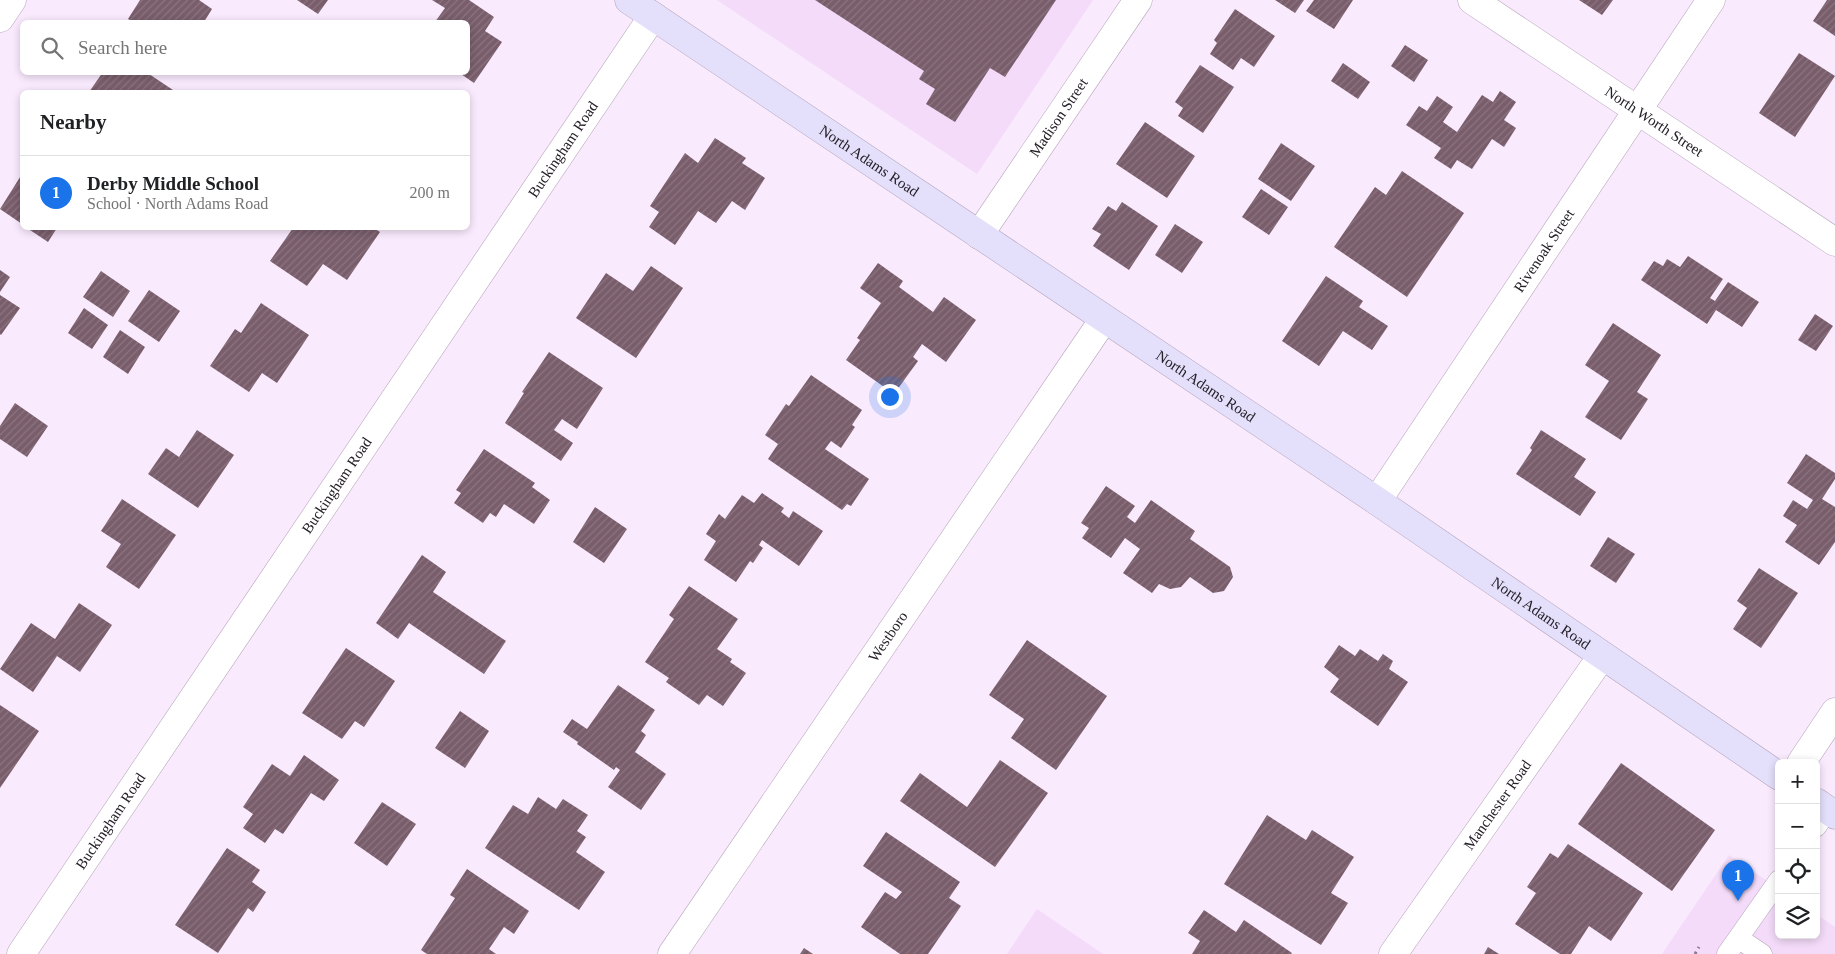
<!DOCTYPE html>
<meta charset="utf-8">
<style>
:root{--surface:#fff;--page:#f2f2f2;--text:#202124;--muted:#757577;--line:#e0e0e0;--accent:#1a73e8}
body{margin:0;font-family:Georgia,serif;background:var(--page);color:var(--text)}
.controls{position:absolute;right:15px;bottom:15px;display:grid;overflow:hidden;border-radius:8px;box-shadow:0 2px 8px #0003}
.controls button{width:45px;height:45px;display:grid;place-items:center;padding:0;border:0;border-bottom:1px solid var(--line);background:var(--surface);color:var(--text);font:25px sans-serif}
.you{position:absolute;left:889px;top:396px;width:18px;height:18px;margin:-12px;border:4px solid #fff;border-radius:50%;background:#1a73e8;box-shadow:0 0 0 8px #1a73e833}
.badge{display:grid;place-items:center;width:32px;height:32px;border-radius:50%;background:var(--accent);color:#fff;font-size:16px;font-weight:700}
.pin{position:absolute;translate:-50% -41px;filter:drop-shadow(0 1px 2px #0008)}
.pin::after{content:'';position:absolute;top:26px;width:18px;height:15px;background:inherit;clip-path:polygon(0 0,100% 0,50% 100%)}
.list{margin:0;padding:0;list-style:none}
h2{display:flex;justify-content:space-between;align-items:center;height:65px;margin:0;padding:0 20px;font-size:21px}
h2 small{font-size:16px;font-weight:400;color:var(--muted)}
.list li{display:grid;grid-template-columns:32px 1fr auto;gap:15px;align-items:center;box-sizing:border-box;height:75px;padding:0 20px;border-top:1px solid var(--line)}
.list b{display:block;font-size:19px;white-space:nowrap}
.list p{margin:0;font-size:16px;white-space:nowrap;color:var(--muted)}
.list em{font-size:16px;font-style:normal;color:var(--muted)}
.icon{flex:none;width:28px;height:28px;fill:none;stroke:currentColor;stroke-width:2;stroke-linecap:round;stroke-linejoin:round}
.map{position:relative;flex:none;width:1835px;height:954px;overflow:hidden}
.search{position:absolute;background:var(--surface);box-shadow:0 2px 8px #0003;left:20px;top:20px;width:450px;height:55px;display:flex;align-items:center;gap:12px;box-sizing:border-box;padding:0 18px;border-radius:8px;color:var(--muted);font-size:19px}
.panel{position:absolute;background:var(--surface);box-shadow:0 2px 8px #0003;left:20px;top:90px;width:450px;height:140px;border-radius:8px}
.map>svg:first-child{display:block}
.built{fill:#f3dbf9}
.building{fill:url(#building-hatch)}
.lines{fill:none;stroke-linecap:round;stroke-linejoin:round}
.lane-casing{stroke:#b5a3b9;stroke-width:21}
.street-casing{stroke:#b5a3b9;stroke-width:29}
.secondary-casing{stroke:#b5a3b9;stroke-width:29}
.path{stroke:#897e8c;stroke-width:3;stroke-dasharray:2.5 4;stroke-linecap:butt}
.lane{stroke:#fff;stroke-width:20}
.street{stroke:#fff;stroke-width:28}
.secondary{stroke:#e4dffa;stroke-width:28}
.labels{text-anchor:middle;stroke-width:5;stroke-linejoin:round;paint-order:stroke}
.street-label{font-size:15px;fill:#262028;stroke:#fff}
</style>
<div class="map">
<svg width="1835" height="954" viewBox="0 0 1835 954">
<defs>
<pattern id="building-hatch" width="6" height="6" patternUnits="userSpaceOnUse" patternTransform="scale(1.25)"><rect width="6" height="6" fill="#795d6b"/><path d="M-1 1l2-2M0 6l6-6M5 7l2-2" fill="none" stroke="#8a7580"/></pattern>
</defs>
<rect width="100%" height="100%" fill="#f9eafd"/>
<path class="built" d="M717 0H1093L977 174Z
M1729 855 1779 889V935H1816V914L1835 927V954H1662Z
M1037 909 1103 954H1007Z"/>
<path class="building" d="M140 0H199L212 9 204 22H133L128 19Z
M297 0H328L318 14Z
M432 0H469L494 17 485 31 502 42 474 83 458 72H468V22H435L445 8Z
M815 0H1056L1005 77 990 68 955 122 926 104 935 89 919 79 924 71Z
M1275 0H1304L1295 13Z
M1314 0H1353L1334 29 1306 11Z
M1579 0H1613L1602 15Z
M1827 0H1835V36L1813 21Z
M1235 9 1275 36 1254 67 1241 58 1233 70 1210 54 1217 43 1214 40Z
M1405 45 1428 60 1414 82 1391 66Z
M1799 53 1835 76 1795 137 1759 113Z
M1343 63 1370 82 1358 99 1331 81Z
M1200 65 1234 87 1203 133 1178 116 1183 108 1175 102Z
M103 72H146L176 92H89Z
M1500 91 1516 102 1504 120 1516 128 1504 147 1492 139 1472 169 1457 160 1451 169 1434 158 1441 148 1406 125 1419 106 1427 111 1437 96 1453 107 1443 122 1457 132 1482 95 1493 102Z
M1145 122 1195 156 1167 198 1116 164Z
M715 138 746 158 742 163 765 178 745 210 732 201 716 223 698 211 675 245 649 227 659 212 650 206 685 153 698 163Z
M1281 143 1315 166 1291 201 1258 179Z
M1402 171 1464 213 1407 297 1334 247 1375 187 1386 195Z
M22 174V224L0 209Z
M1261 189 1288 207 1269 235 1242 217Z
M1122 202 1158 226 1129 270 1093 246 1101 234 1092 229 1108 206 1116 211Z
M1175 224 1203 242 1182 273 1155 255Z
M27 228H57L48 242Z
M293 228H374L380 232 347 280 323 264 307 286 270 261Z
M1688 256 1723 279 1710 298 1715 301 1728 282 1759 302 1742 327 1716 310 1707 324 1641 280 1654 261 1663 266 1667 259 1680 267Z
M878 263 903 281 899 287 933 312 944 297 976 320 946 362 922 344 913 357 918 361 894 394 846 360 860 340 857 338 881 303 860 288Z
M651 266 683 288 636 358 576 318 606 273 633 291Z
M0 270 10 277 0 292Z
M101 271 130 291 113 317 83 297Z
M1326 276 1363 301 1359 307 1388 326 1372 350 1343 331 1319 366 1282 341Z
M149 290 180 311 159 342 128 321Z
M0 295 20 308 1 335 0 334Z
M261 303 309 335 277 383 262 373 249 392 210 366 235 329 241 333Z
M84 308 108 325 92 349 68 333Z
M1815 314 1833 326 1816 351 1798 340Z
M1613 323 1661 355 1637 392 1648 399 1621 440 1585 417 1609 381 1585 365Z
M120 330 145 347 128 374 103 357Z
M549 352 603 388 577 429 562 419 554 430 573 443 561 461 505 423 524 393 522 392Z
M811 375 862 410 852 425 855 427 841 448 831 441 825 449 869 479 851 506 847 504 842 510 768 459 778 444 765 435 786 404 789 406Z
M15 403 48 426 27 457 0 439V426Z
M197 430 234 455 198 508 148 474 166 448 179 457Z
M1541 430 1586 459 1574 477 1596 492 1580 516 1516 474 1532 450 1530 448Z
M484 449 535 483 532 487 550 500 534 524 504 504 496 517 490 513 483 523 454 503 461 493 456 490Z
M1806 454 1835 473V479L1822 499 1835 507V542L1819 565 1785 542 1797 525 1783 516 1793 500 1807 509 1813 500 1787 483Z
M1106 486 1135 506 1127 517 1135 523 1151 500 1195 531 1190 539 1230 567 1233 577 1224 591 1213 593 1190 577 1181 587 1170 589 1159 584 1152 593 1123 573 1140 549 1125 538 1111 558 1082 538 1089 528 1081 523Z
M762 493 784 508 781 512 789 518 793 511 823 531 799 566 762 540 759 545 763 548 753 563 750 561 736 582 704 560 716 541 706 534 719 514 725 519 742 495 754 503Z
M122 499 176 535 139 589 106 567 121 544 101 531Z
M595 507 627 529 604 563 573 542Z
M1608 537 1635 554 1616 583 1590 566Z
M422 555 446 572 433 592 506 641 484 674 409 623 398 639 376 623Z
M1759 568 1798 593 1761 648 1733 629 1747 608 1737 601Z
M689 586 738 619 717 649 732 659 730 662 746 673 723 706 707 695 699 705 666 682 669 678 645 662 674 619 669 615Z
M79 603 112 625 80 672 57 656 33 692 0 669 31 623 55 639Z
M1027 640 1107 696 1056 770 1011 738 1024 719 989 695Z
M1339 645 1355 656 1360 649 1378 661 1383 654 1393 661 1389 669 1408 682 1378 726 1330 692 1339 679 1324 667Z
M346 648 395 681 364 727 355 721 342 739 302 713Z
M618 685 655 710 641 731 646 735 635 752 666 774 641 810 608 787 620 770 616 767 614 770 577 744 578 742 563 732 572 719 587 729Z
M0 705 39 731 0 788Z
M460 711 489 731 465 768 435 748Z
M304 755 339 780 324 801 311 793 283 834 275 829 265 843 243 828 253 814 243 807 272 764 290 776Z
M1000 760 1048 793 995 867 900 801 920 773 967 807Z
M1621 763 1715 830 1672 891 1578 824Z
M538 797 556 809 563 799 588 815 577 831 586 837 576 852 605 872 579 910 485 848 513 805 528 814Z
M382 802 416 824 387 866 354 843Z
M1267 815 1306 840 1312 830 1354 857 1331 893 1348 903 1321 945 1224 884Z
M886 832 960 882 949 898 961 906 928 954H900L861 927 885 892 896 899 902 892 863 866Z
M1568 844 1643 893 1611 941 1589 926 1571 954H1560L1515 924 1536 893 1527 887 1550 853 1558 858Z
M227 848 260 870 252 882 266 892 253 912 248 908 218 953 175 925Z
M467 869 529 911 514 934 504 927 489 949 496 954H427L421 950 455 898 450 895Z
M1204 910 1236 932 1244 920 1292 953 1291 954H1192L1200 941 1188 933Z
M1488 947 1499 954H1484Z
M804 948 813 954H800Z"/>
<g class="lines">
<g class="lane-casing">
<path id="lane" d="M1816 827 1828 810
M1738 938 1762 954
M1727 954 1779 880"/>
</g>
<g class="street-casing">
<g id="street">
<path id="s1" d="M1472 0 1835 242"/>
<path d="M0 18 12 0"/>
<path id="s2" d="M979 235 1138 0"/>
<path id="s3" d="M1377 501 1711 0"/>
<path d="M1801 763 1835 712"/>
<path id="s4" d="M21 954 653 16"/>
<path id="s5" d="M672 954 1104 319"/>
<path id="s6" d="M1393 954 1602 656"/>
</g>
</g>
<g class="secondary-casing">
<g id="secondary">
<path id="s7" d="M629 0 1377 501 1779 776"/>
<path d="M1816 802 1835 815"/>
</g>
</g>
<path class="path" d="M1695 954 1699 947"/>
<use href="#lane" class="lane"/>
<use href="#street" class="street"/>
<use href="#secondary" class="secondary"/>
</g>
<g class="labels">
<g class="street-label">
<text dy="5" stroke="none"><textPath href="#s2" startOffset="142">Madison Street</textPath></text>
<text dy="5" stroke="none"><textPath href="#s1" startOffset="219">North Worth Street</textPath></text>
<text dy="5" stroke="none"><textPath href="#s4" startOffset="970">Buckingham Road</textPath></text>
<text dy="5" stroke="none"><textPath href="#s7" startOffset="289">North Adams Road</textPath></text>
<text dy="5" stroke="none"><textPath href="#s3" startOffset="301">Rivenoak Street</textPath></text>
<text dy="5" stroke="none"><textPath href="#s7" startOffset="694">North Adams Road</textPath></text>
<text dy="5" stroke="none"><textPath href="#s4" startOffset="565">Buckingham Road</textPath></text>
<text dy="5" stroke="none"><textPath href="#s7" startOffset="1099">North Adams Road</textPath></text>
<text dy="5" stroke="none"><textPath href="#s5" startOffset="384">Westboro</textPath></text>
<text dy="5" stroke="none"><textPath href="#s6" startOffset="182">Manchester Road</textPath></text>
<text dy="5" stroke="none"><textPath href="#s4" startOffset="160">Buckingham Road</textPath></text>
</g>
</g>
</svg>
<div class="controls">
<button>+</button>
<button>−</button>
<button><svg class="icon" aria-label="locate" viewBox="0 0 24 24"><circle cx="12" cy="12" r="6"/><path d="M12 2v4M12 18v4M2 12h4M18 12h4"/></svg></button>
<button><svg class="icon" aria-label="layers" viewBox="0 0 24 24"><path d="M12 4l9 5-9 5-9-5zM3 14l9 5 9-5"/></svg></button>
</div>
<div class="you"></div>
<div class="pin badge" style="left:1738px;top:901px">1</div>
<div class="search"><svg class="icon" aria-label="search" viewBox="0 0 24 24"><circle cx="10" cy="10" r="6"/><path d="M15 15l6 6"/></svg>Search here</div>
<section class="panel">
<h2>Nearby<small></small></h2>
<ul class="list">
<li><span class="badge">1</span><div><b>Derby Middle School</b><p>School · North Adams Road</p></div><em>200 m</em></li>
</ul>
</section>
</div>
